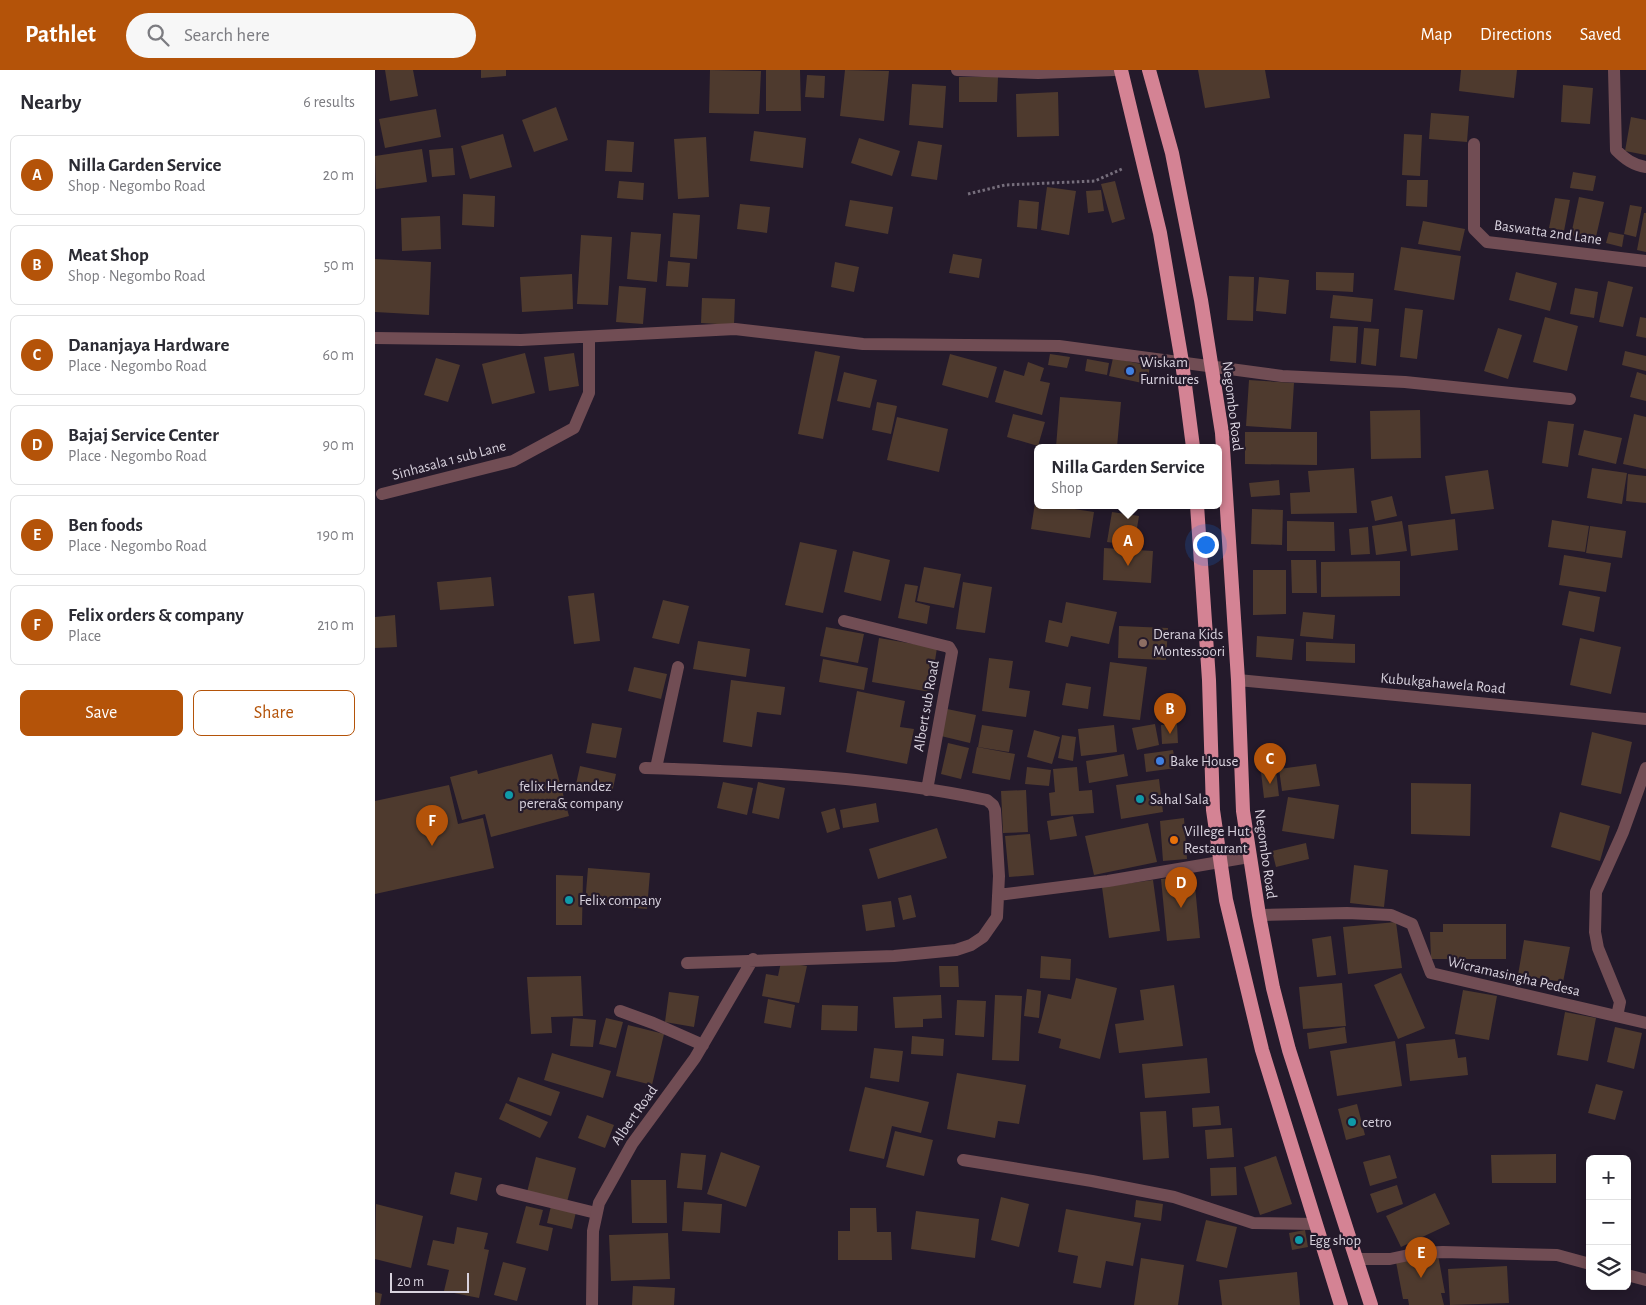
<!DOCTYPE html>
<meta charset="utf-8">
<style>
:root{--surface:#fff;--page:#f7f7f7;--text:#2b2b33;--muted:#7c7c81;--line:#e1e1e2;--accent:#b45309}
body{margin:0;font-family:"Alegreya Sans",sans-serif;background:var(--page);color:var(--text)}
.controls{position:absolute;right:15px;bottom:15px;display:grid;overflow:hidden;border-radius:8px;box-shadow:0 2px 12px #0003}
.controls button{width:45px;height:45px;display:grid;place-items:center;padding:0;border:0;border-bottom:1px solid var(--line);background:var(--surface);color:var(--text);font:25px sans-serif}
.scale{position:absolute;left:15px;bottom:12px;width:79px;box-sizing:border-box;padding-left:5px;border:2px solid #d8d2de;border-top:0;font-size:14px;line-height:18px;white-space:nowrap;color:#d8d2de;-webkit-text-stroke:4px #241a2b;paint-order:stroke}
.you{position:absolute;left:830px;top:474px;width:18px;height:18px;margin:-12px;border:4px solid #fff;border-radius:50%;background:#1a73e8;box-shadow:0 0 0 8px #1a73e833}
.badge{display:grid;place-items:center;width:32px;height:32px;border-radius:50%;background:var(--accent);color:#fff;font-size:16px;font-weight:700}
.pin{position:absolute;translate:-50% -41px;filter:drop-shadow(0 1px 2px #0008)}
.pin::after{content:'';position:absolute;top:26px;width:18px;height:15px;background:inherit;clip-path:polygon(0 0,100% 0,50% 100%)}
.popup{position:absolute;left:659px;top:374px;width:188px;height:65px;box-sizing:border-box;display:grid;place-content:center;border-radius:8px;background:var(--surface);filter:drop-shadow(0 1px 4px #0005);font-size:16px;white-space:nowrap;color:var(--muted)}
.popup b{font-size:19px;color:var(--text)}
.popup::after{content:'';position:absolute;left:50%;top:100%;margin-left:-10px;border:10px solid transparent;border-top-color:var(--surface)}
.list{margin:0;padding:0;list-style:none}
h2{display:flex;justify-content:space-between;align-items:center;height:65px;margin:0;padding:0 20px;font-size:21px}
h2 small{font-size:16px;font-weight:400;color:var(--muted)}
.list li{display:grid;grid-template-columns:32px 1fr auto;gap:15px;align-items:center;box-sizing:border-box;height:80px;margin:0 10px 10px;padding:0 10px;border:1px solid var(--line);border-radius:8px}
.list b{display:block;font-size:19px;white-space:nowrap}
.list p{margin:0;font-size:16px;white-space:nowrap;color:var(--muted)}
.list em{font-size:16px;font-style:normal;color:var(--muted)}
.actions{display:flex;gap:10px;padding:15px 20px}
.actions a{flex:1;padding:11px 0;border:1px solid var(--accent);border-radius:8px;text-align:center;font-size:18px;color:var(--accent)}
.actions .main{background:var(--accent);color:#fff}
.icon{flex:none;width:28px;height:28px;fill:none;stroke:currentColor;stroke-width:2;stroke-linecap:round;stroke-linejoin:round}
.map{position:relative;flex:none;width:1271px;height:1235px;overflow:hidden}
header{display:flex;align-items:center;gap:30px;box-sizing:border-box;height:70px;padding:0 25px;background:var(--accent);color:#fff}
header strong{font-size:24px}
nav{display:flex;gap:28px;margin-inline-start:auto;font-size:18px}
.search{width:350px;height:45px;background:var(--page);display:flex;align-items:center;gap:12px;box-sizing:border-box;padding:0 18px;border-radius:28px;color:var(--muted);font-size:19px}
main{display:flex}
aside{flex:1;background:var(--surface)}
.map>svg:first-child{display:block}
.building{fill:#4e3a2e}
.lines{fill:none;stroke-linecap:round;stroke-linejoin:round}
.path{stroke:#766e7c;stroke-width:3;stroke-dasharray:2.5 2.5;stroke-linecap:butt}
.service{stroke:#714d54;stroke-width:12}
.minor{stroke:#714d54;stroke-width:12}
.trunk{stroke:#d48394;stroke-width:14}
.shop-dot{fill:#3f7fe0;stroke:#241a2b;stroke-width:2}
.education-dot{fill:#8d6e63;stroke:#241a2b;stroke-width:2}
.culture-dot{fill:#0f9aa8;stroke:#241a2b;stroke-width:2}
.food-dot{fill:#e8710a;stroke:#241a2b;stroke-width:2}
.labels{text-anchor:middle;stroke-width:4.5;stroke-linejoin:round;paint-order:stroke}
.street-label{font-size:15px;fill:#d8d2de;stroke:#241a2b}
.poi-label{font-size:15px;fill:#d8d2de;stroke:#241a2b;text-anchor:start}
</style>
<header>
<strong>Pathlet</strong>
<div class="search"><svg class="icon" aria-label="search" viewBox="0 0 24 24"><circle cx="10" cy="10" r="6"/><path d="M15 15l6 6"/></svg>Search here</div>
<nav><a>Map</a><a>Directions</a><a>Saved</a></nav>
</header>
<main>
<aside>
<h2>Nearby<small>6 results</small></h2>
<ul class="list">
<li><span class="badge">A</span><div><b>Nilla Garden Service</b><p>Shop · Negombo Road</p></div><em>20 m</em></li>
<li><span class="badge">B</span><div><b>Meat Shop</b><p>Shop · Negombo Road</p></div><em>50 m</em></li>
<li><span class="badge">C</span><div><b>Dananjaya Hardware</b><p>Place · Negombo Road</p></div><em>60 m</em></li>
<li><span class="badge">D</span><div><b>Bajaj Service Center</b><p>Place · Negombo Road</p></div><em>90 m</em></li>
<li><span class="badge">E</span><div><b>Ben foods</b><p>Place · Negombo Road</p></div><em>190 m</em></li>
<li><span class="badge">F</span><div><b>Felix orders &amp; company</b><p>Place</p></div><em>210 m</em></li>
</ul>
<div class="actions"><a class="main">Save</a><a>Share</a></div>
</aside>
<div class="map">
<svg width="1271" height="1235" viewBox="0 0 1271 1235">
<rect width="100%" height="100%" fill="#241a2b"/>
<path class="building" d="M10 0H38L43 26 15 31Z
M106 0H131V6L106 8Z
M335 0 386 1 384 44 334 43Z
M391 0H425L426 41H391Z
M470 0 514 1 509 51 465 46Z
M823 0H890L895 28 830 38Z
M1086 0H1142L1139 28 1084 21Z
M432 5 450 6 449 28 430 27Z
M584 7H623L622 32H584Z
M537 14 571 16 568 58 534 55Z
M1188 15 1218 18 1215 54 1186 52Z
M683 22 684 66 642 67 641 24Z
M181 37 193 70 159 82 147 50Z
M61 39 66 67 10 78 4 49Z
M1056 43 1094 46 1092 72 1054 69Z
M1256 47 1271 50V85L1250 81Z
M379 61 431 68 428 98 375 91Z
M128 64 137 97 95 109 86 76Z
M1029 64 1047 65 1045 106 1027 105Z
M331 67 334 127 303 129 299 69Z
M484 68 525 81 517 106 476 93Z
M232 70 259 72 257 102 230 101Z
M543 71 567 75 562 110 536 106Z
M78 78 80 105 57 107 54 80Z
M47 79 52 112 1 119 0 86Z
M1198 102 1221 106 1218 121 1195 118Z
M1032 110H1053L1052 137 1031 136Z
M244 111 269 113 268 130 242 128Z
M740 111 750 149 737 153 726 114Z
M672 117 701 121 694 165 666 160Z
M726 120 729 141 713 143 711 121Z
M88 124 120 126 119 157 87 155Z
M1204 127 1229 132 1220 171 1196 165Z
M1180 128 1195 130 1189 161 1174 158Z
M475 130 518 137 513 164 470 156Z
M644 130 664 132 662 159 642 157Z
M365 134 395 137 392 163 362 159Z
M1255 135 1267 137 1261 167 1249 164Z
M298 143 325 145 322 189 295 187Z
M1269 143H1271V182L1262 180Z
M65 146 66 179 27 181 26 148Z
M1048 151 1090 159 1085 181 1043 174Z
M256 162 286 164 282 212 252 209Z
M1234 162 1249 165 1247 177 1231 173Z
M206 165 237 167 233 235 202 234Z
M1026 177 1086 186 1079 230 1019 220Z
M578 184 607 189 604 208 574 203Z
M0 189 56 192 54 245 0 242Z
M293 191 315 193 313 217 291 216Z
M460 192 484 197 479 222 456 217Z
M941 202 979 203 978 222 941 220Z
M1141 202 1182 213 1175 241 1134 230Z
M197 204 198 239 147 242 145 207Z
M854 206 879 207 878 251 852 250Z
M884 207 914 210 911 244 881 241Z
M1233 211 1258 217 1248 257 1224 252Z
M244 216 271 218 268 254 241 252Z
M1200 218 1223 222 1219 248 1195 244Z
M958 225 998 229 996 252 955 248Z
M327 228 360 229 359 255 326 253Z
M1030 238 1048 240 1042 289 1025 287Z
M1170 247 1203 256 1192 301 1158 292Z
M1265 247 1271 248V268L1261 266Z
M958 256 983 257 981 293 955 291Z
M989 258 1004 259 1001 296 986 294Z
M1123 258 1147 265 1133 309 1109 301Z
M440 281 465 286 448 369 423 364Z
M1250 281 1271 286V301L1247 295Z
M150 283 160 323 117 334 107 294Z
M199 283 204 316 174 321 169 287Z
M575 284 622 297 613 328 567 315Z
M675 284 695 287 692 298 673 295Z
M61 288 85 295 73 332 49 325Z
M738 288 775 296 772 314 734 306Z
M712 289 734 293 732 305 710 301Z
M653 292 669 298 665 311 675 313 667 345 620 332 629 300 649 306Z
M469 302 502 310 495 338 462 331Z
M1262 302 1271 305V331L1255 327Z
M874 310 919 313 916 359 871 356Z
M685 327 746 332 742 377H681Z
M502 332 522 336 516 364 497 360Z
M1045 340 1046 388 996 389 995 341Z
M638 344 670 352 663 376 632 367Z
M1259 344 1271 347V399L1248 394Z
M522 347 573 359 564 402 512 390Z
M1173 351 1199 354 1193 397 1167 393Z
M1209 360 1247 368 1241 394 1203 385Z
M870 362H942V395L870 394Z
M979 398 982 443 916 444 915 423 935 422 933 401Z
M1217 398 1252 403 1247 434 1212 428Z
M1113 400 1119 439 1076 444 1070 406Z
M1253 404 1271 406V433L1251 431Z
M904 410 905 425 876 427 874 413Z
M1017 426 1022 446 1000 451 996 431Z
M660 433 719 442 715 468 656 459Z
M877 439 908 440 907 475 876 474Z
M737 442 764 446 759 476 732 472Z
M1080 449 1083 480 1036 486 1033 455Z
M1177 450 1214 456 1210 482 1173 477Z
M912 451 959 452 960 481H912Z
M1027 451 1032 481 1001 485 997 456Z
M1215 456 1251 461 1247 488 1211 483Z
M993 457 995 484 976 485 974 459Z
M425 472 462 480 448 543 410 535Z
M729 478 778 481 776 513 728 510Z
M478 481 515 490 506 531 469 522Z
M1189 485 1236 493 1231 522 1184 515Z
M916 490H941L942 523H917Z
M1025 491V526L946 527V492Z
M549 497 586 504 579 538 542 531Z
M878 500H911V544L878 545Z
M116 507 119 536 65 540 62 512Z
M588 512 617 517 610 563 581 559Z
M530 514 543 516 540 532 555 536 552 554 523 548Z
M1194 521 1225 527 1219 562 1187 555Z
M219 523 225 571 199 574 193 526Z
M288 530 314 536 304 574 277 568Z
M691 532 742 542 734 574 696 566 693 577 670 572 674 550 687 553Z
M928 542 960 545 958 569 925 566Z
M20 545 22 577 0 578V547Z
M744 556 793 558 791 590 743 588Z
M451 557 489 564 483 593 445 586Z
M882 566 919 569 917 590 881 587Z
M504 568 562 578 555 622 497 612Z
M1205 568 1246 577 1236 624 1195 615Z
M323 571 375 579 371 607 318 599Z
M931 572 980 574V593L931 591Z
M614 588 638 591 634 618 655 621 651 647 607 641Z
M448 589 493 598 489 620 444 612Z
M735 592 772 597 765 650 728 646Z
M259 597 292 604 286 629 253 621Z
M356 610 410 617 406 645 382 642 377 677 348 672Z
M691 613 716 617 713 639 687 635Z
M482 621 530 631 525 657 539 659 532 694 471 682Z
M572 639 601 645 595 673 566 666Z
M217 653 247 658 241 688 211 683Z
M780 654 784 675 762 680 757 658Z
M802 654 803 673 787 674 786 655Z
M607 655 638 660 634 682 603 677Z
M739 655 742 682 706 686 703 659Z
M659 660 685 667 677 694 652 687Z
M1217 662 1257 672 1246 724 1206 715Z
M687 665 701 667 698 691 683 688Z
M573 673 594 678 586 709 566 704Z
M602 677 640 684 635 710 597 703Z
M798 680 801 698 771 702 769 684Z
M177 684 194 746 116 767 110 744 87 750 75 707 102 700 103 704Z
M749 684 753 706 714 713 711 691Z
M941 694 945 716 907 721 904 699Z
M205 696 241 704 237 723 201 714Z
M652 697 676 700 674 716 650 714Z
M702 697 704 721 717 720 719 743 676 746 674 723 680 722 678 699Z
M901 701 904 726 889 728 886 702Z
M784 709 788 742 746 749 741 715Z
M348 712 378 718 372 745 342 738Z
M383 712 410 718 404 749 377 743Z
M1036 713 1096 714 1095 766 1036 764Z
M74 715 83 754 108 748 119 798 0 824V731Z
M651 720 653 762 628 763 626 721Z
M913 727 964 735 959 769 907 761Z
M501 733 504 752 468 758 465 740Z
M460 738 465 759 452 763 446 742Z
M1185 742 1235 756 1225 791 1176 777Z
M698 746 702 766 675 770 672 751Z
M809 748 812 789 788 791 785 751Z
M773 753 782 792 719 805 710 766Z
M562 758 572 788 503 809 494 779Z
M655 764 659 805 634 807 630 766Z
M931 773 934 789 901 797 897 781Z
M979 795 1013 800 1009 837 975 833Z
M213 798 275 803 272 839 210 834Z
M181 805 208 806 207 855H181Z
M819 806 825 868 792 871 786 809Z
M778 810 785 861 734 868 727 817Z
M536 825 541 847 528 850 523 828Z
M516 831 520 857 491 861 487 835Z
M1021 852 1027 898 973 904 968 857Z
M1068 854H1131V889H1056L1055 862H1068Z
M956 866 961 905 942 907 937 869Z
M1149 870 1195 877 1188 912 1143 905Z
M666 886 696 889 695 910 665 908Z
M406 892 432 896 424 933 387 926 391 904 403 906Z
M564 896H583L584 917H565Z
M1026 903 1050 958 1023 969 999 915Z
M206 906 208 946 176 947 177 963 156 964 152 907Z
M701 908 742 918 725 989 684 978 686 969 663 963 673 924 696 929Z
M967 913 971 956 928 959 924 917Z
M799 915 808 976 744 983 740 954 769 950 765 920Z
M652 919 666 921 664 948 649 946Z
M1088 920 1122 926 1114 970 1080 964Z
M294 922 324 926 319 957 290 952Z
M566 925 567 948 548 949V957L520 958 518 927Z
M620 925 647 926 644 991 617 990Z
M393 929 420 935 416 958 389 953Z
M582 930 611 931 609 967 580 965Z
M447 935 483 936 482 961 446 960Z
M1190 942 1221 948 1213 991 1182 985Z
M198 948 221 950 218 977 195 976Z
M231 948 248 952 241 978 224 974Z
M253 955 289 964 277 1015 241 1006Z
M970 957 972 973 934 979 932 963Z
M1240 957 1267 963 1259 999 1232 992Z
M537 966 569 969 568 986 536 984Z
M1080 969 1083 988 1091 987 1093 1005 1035 1011 1031 974Z
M1020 971 1027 1016 962 1026 955 981Z
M499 978 528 981 524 1012 495 1008Z
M177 983 236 1001 228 1028 169 1010Z
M832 988 835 1023 770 1028 767 994Z
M582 1003 651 1015 644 1054 623 1051 620 1068 572 1059Z
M143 1007 185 1022 176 1046 134 1031Z
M1221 1014 1248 1021 1240 1050 1213 1043Z
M490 1017 554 1032 546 1063 517 1056 509 1089 474 1081Z
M131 1033 173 1052 165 1068 124 1049Z
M982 1034 990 1065 971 1070 963 1039Z
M844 1036 846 1055 818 1057 817 1038Z
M791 1041 794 1088 768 1090 765 1042Z
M212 1045 239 1055 230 1078 203 1068Z
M857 1058 859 1087 832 1089 830 1060Z
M520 1061 558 1070 549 1106 511 1097Z
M346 1082 385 1096 371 1137 332 1124Z
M306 1083 331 1085 327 1120 302 1118Z
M1181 1084V1113H1117L1116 1085Z
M1015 1085 1022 1108 995 1116 988 1092Z
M901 1086 917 1134 885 1145 869 1097Z
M161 1087 201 1098 192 1132 152 1122Z
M861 1097 862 1125 836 1126 835 1098Z
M80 1102 107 1108 102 1131 75 1124Z
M256 1110H291L292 1153H257Z
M1022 1115 1028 1134 1002 1143 995 1124Z
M1060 1123 1075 1154 1026 1177 1011 1146Z
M626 1127 654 1134 644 1177 616 1170Z
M761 1130 788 1134 786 1151 759 1147Z
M309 1132 347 1134 345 1163 307 1161Z
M1 1134 48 1146 36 1198 0 1189Z
M151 1136 168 1140 164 1155 178 1158 173 1181 141 1173Z
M176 1136 201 1142 197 1159 172 1153Z
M475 1138H501L502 1162H516L517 1190H463V1161H475Z
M691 1139 766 1153 758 1196 731 1191 726 1218 698 1213 703 1186 683 1182Z
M541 1141 604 1149 600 1188 536 1179Z
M831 1150 862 1157 852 1198 821 1191Z
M82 1157 113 1163 109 1179 114 1180 104 1228 69 1221 74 1200 52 1195 58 1170 79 1174Z
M930 1160 933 1177 917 1180 914 1163Z
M293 1163 295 1209 236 1211 234 1165Z
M1063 1185 1070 1223H1066L1069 1235H1034L1033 1229H1028L1021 1192Z
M766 1188 809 1195 803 1235H759Z
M128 1192 151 1198 142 1231 119 1225Z
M1132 1196 1134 1233 1075 1235 1073 1199Z
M922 1202 925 1235H847L844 1210Z
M258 1216 300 1218 299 1235H257Z
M0 1222 7 1224 5 1235H0Z"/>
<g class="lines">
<path class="path" d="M593 124 630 115 720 111 749 98"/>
<path class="service" d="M127 1120 221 1143"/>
<path class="minor" d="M582 0 663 3 739 0
M1239 0 1241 80C1250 89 1258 95 1271 97
M1099 74V159L1112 172 1271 191
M0 268 146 270 360 259 488 274 684 276 907 306 1030 312 1195 329
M7 424 138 391 199 358 214 323V267
M469 551 574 577 577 582 552 720
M863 610 1271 649
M270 698C384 702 499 706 612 730L618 735 620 740 624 806 622 847 608 867 596 875 581 880 519 886 312 893
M281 698 303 597
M623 825 733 811 874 787
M884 845 972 843 1016 845 1037 854 1056 903 1271 953
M245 941 278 953 328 975
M1242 946 1245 932 1223 878 1220 862 1221 822 1248 762 1271 698
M588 1090 717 1111 799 1127 878 1153 941 1154
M983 1189H1015L1043 1183 1068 1182 1182 1185 1215 1194
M1252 1205 1271 1210
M217 1235 218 1161 224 1133 257 1074 320 988 378 889"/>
<path class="trunk" d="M746 0 785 163 807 292 818 377
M774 0 797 83 826 230 847 363 863 610 868 741 884 845 898 918 914 980 996 1235
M822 435 834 610 838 740 851 830 887 980 966 1235"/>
</g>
<g class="shop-dot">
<circle cx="755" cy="301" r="5"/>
<circle cx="785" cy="691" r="5"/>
</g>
<circle class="education-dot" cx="768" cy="573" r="5"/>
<g class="culture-dot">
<circle cx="134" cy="725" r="5"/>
<circle cx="765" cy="729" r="5"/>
<circle cx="194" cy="830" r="5"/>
<circle cx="977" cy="1052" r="5"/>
<circle cx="924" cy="1170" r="5"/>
</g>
<circle class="food-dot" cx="799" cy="770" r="5"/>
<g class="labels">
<g class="street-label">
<text transform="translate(1173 162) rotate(8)" y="5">Baswatta 2nd Lane</text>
<text transform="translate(858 336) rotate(83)" y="5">Negombo Road</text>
<text transform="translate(74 390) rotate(-15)" y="5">Sinhasala 1 sub Lane</text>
<text transform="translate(1068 613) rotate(5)" y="5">Kubukgahawela Road</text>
<text transform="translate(551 636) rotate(-80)" y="5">Albert sub Road</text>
<text transform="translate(891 784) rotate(82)" y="5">Negombo Road</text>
<text transform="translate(1139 906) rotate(13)" y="5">Wicramasingha Pedesa</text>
<text transform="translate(259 1045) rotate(-55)" y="5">Albert Road</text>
</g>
<g class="poi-label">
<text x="765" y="297">Wiskam<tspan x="765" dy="17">Furnitures</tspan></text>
<text x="778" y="569">Derana Kids<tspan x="778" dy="17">Montessoori</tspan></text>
<text x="795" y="696">Bake House</text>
<text x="144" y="721">felix Hernandez<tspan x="144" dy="17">perera&amp; company</tspan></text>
<text x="775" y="734">Sahal Sala</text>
<text x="809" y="766">Villege Hut<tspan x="809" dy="17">Restaurant</tspan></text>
<text x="204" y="835">Felix company</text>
<text x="987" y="1057">cetro</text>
<text x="934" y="1175">Egg shop</text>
</g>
</g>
</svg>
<div class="controls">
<button>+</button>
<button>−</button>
<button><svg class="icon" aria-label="layers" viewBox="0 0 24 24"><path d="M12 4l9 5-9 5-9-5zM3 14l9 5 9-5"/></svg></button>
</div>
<div class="scale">20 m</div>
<div class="you"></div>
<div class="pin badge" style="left:753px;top:496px">A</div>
<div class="popup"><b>Nilla Garden Service</b>Shop</div>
<div class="pin badge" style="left:795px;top:664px">B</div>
<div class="pin badge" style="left:895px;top:714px">C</div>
<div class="pin badge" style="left:806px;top:838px">D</div>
<div class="pin badge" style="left:1046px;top:1208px">E</div>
<div class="pin badge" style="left:57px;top:776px">F</div>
</div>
</main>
